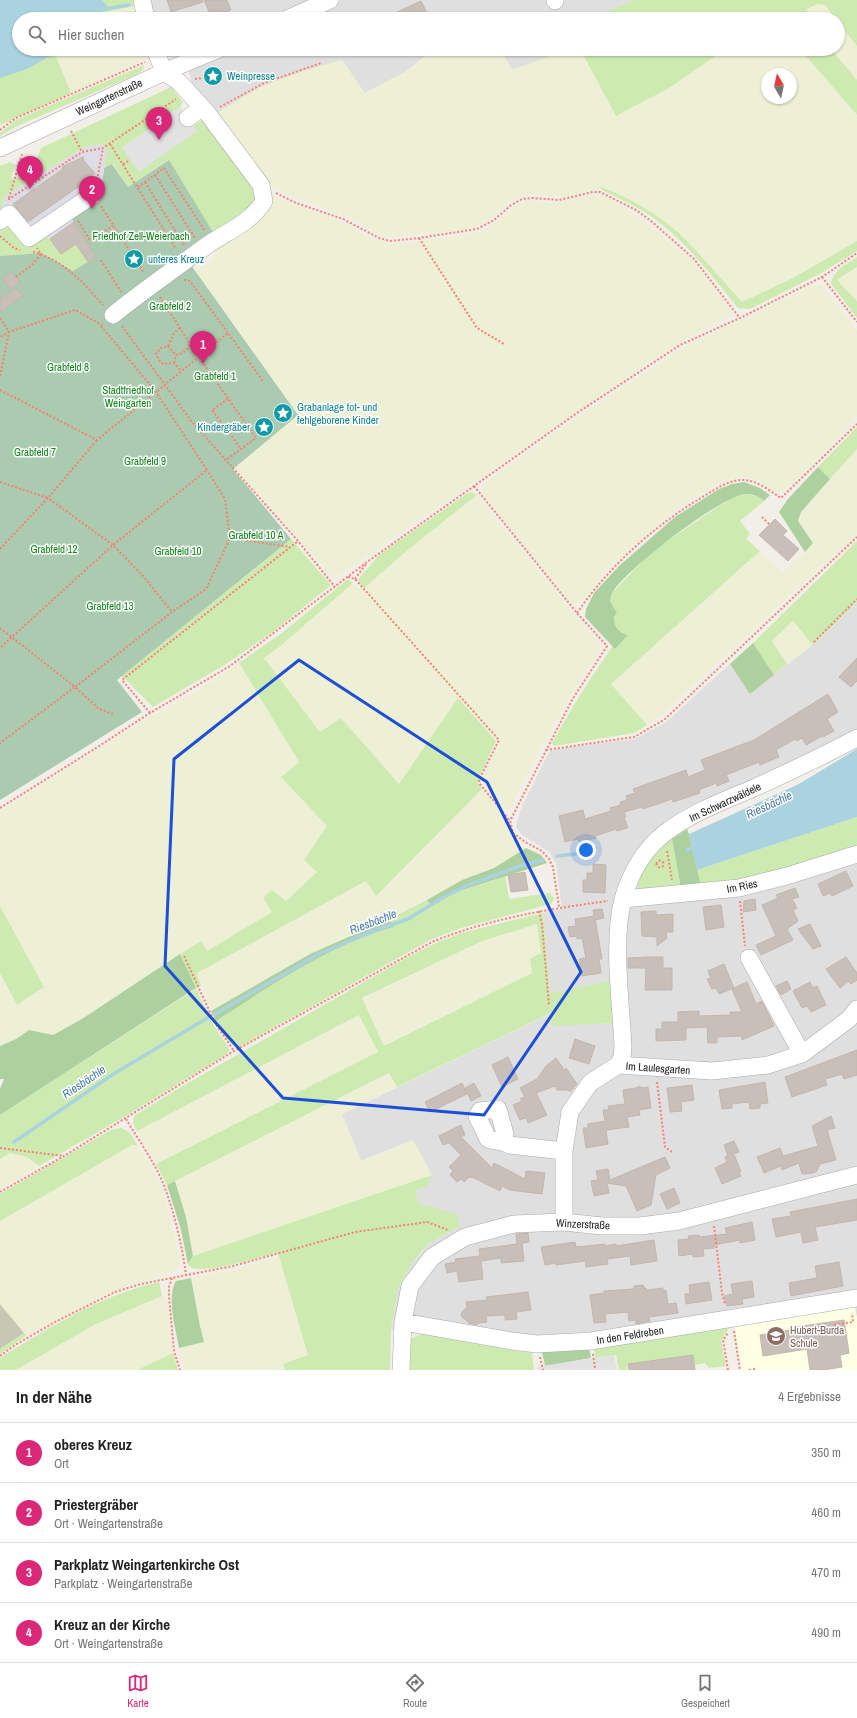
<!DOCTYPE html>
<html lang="de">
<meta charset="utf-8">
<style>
:root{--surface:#fff;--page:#f2f2f2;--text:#222;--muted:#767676;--line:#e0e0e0;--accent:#db2777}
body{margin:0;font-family:"Archivo Narrow",sans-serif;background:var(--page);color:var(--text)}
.compass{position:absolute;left:761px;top:68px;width:36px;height:36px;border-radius:50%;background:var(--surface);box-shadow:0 1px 3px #0004;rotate:351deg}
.you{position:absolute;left:586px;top:850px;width:14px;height:14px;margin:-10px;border:3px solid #fff;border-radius:50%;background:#1a73e8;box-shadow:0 0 0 6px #1a73e833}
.badge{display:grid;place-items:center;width:26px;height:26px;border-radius:50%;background:var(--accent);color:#fff;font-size:13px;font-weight:700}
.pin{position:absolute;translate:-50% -33px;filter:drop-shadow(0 1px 2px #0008)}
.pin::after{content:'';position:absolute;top:21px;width:14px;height:12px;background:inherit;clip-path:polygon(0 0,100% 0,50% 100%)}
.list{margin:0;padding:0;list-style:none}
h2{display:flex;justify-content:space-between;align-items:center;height:52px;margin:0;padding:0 16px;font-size:17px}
h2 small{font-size:13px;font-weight:400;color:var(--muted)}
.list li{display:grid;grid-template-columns:26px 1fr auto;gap:12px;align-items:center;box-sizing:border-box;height:60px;padding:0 16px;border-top:1px solid var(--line)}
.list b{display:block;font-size:15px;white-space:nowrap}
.list p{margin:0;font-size:13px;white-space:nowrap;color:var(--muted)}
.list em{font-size:13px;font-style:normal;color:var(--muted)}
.icon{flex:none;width:22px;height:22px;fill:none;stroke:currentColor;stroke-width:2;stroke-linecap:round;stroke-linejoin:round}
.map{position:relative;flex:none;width:857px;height:1370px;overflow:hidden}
.search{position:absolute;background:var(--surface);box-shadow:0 1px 3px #0004;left:12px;right:12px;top:12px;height:44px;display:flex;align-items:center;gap:10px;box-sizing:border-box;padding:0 14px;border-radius:22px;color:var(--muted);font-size:15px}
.sheet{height:292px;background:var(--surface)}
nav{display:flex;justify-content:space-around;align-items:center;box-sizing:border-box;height:56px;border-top:1px solid var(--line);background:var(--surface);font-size:11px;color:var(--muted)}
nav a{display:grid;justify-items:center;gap:2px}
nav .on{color:var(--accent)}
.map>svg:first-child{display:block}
.residential{fill:#e0dfdf}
.education{fill:#ffffe5}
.construction{fill:#c7c7b4}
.farmland{fill:#eef0d5;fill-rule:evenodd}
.grass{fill:#cdebb0;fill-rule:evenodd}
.forest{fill:#add19e}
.cemetery{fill:#aacbaf}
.parking{fill:#e2e2e2}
.plaza{fill:#dddde8}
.water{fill:#aad3df}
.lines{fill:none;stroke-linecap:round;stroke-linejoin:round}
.stream{stroke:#aad3df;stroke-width:3.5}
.building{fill:#c7bfb8;stroke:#c4b6ab}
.minor-casing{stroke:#a9a9a9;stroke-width:18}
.path{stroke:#fa8072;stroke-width:2;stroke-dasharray:2 2;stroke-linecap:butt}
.minor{stroke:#fff;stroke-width:17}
.marked{fill:none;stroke:#1d4ed8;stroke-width:3;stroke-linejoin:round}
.labels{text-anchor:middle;stroke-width:3;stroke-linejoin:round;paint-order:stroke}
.culture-label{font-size:11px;fill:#0d838f;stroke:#fff;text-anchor:start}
.street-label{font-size:11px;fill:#222;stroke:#fff}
.park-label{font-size:11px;fill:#0c8416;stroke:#fff}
.education-label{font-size:11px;fill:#785e54;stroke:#fff;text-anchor:start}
.water-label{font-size:12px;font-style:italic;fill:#4a7aab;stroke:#fff}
</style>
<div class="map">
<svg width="857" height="1370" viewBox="0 0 857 1370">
<rect width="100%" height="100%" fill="#f2efe9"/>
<path class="residential" d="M134 0H634L589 19H137Z
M144 49H434L405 72 365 93 260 87 214 115 192 84 189 72 181 56 172 58 165 56 162 51 144 57Z
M500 49H573L512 70Z
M857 602V742L757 795 693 825 659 846 638 878V886L650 890 857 847V1370H741L734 1326 532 1352 515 1351 391 1329 398 1289 410 1266 431 1242 458 1227 433 1208 418 1203 415 1191 430 1185 428 1180 433 1178 413 1140 361 1161 342 1114 552 1013V1025L616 1023 550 993 543 913 562 909 556 863 549 852 522 835 516 827 518 817 523 804 550 750 635 739 665 723 730 664 751 693 821 638Z"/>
<path class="education" d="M855 1307 857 1318V1370H741L734 1325Z"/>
<path class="construction" d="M0 1304 24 1333 0 1349Z"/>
<path class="farmland" d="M817 4 825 5 836 19H809L806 9Z
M135 6 137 19H70Z
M838 22 857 46V80L831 49H838Z
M53 49H144V57L143 60 71 93Z
M434 49H500L512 70 547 57 573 49H580L616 116 671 87 725 49H800L857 115V241L793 278 742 302 681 234 643 207 610 189 601 187 600 189 564 197 526 194 510 203 484 223 470 229 385 238 349 218 288 195 262 181 214 115 260 87 303 71 342 60 365 93 405 72ZM767 74H791V98H767Z
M267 192 282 200 327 216 348 225 374 240 392 244 459 236 486 229 519 204 526 200 554 203 595 195 603 196 611 199 652 227 693 261 734 315 712 325 681 342 649 362 334 579 235 467 298 415 195 271 211 261 216 254 214 246Z
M857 267V301L837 280Z
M821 284 857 330V417L814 463 785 490 776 492 754 479 740 477 721 482 679 507 611 565 579 604H572L482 493 481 486 569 423 682 348 812 286Z
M857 449V533L660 717 647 725 611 684 760 551 783 572 805 552 813 543 798 521 801 512Z
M477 495 574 614 575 617 599 642 601 646 600 652 581 678 532 765 513 804 507 810 503 809 481 782 500 740 499 738 496 741 459 698 399 784 341 718 320 732 264 658 278 648 353 583 362 590 409 549Z
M794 621 813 645 787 664 772 641Z
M239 663 299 763 281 777 327 826 304 859 317 872 286 901 266 896 263 898 272 912 207 952 200 941 82 1019 53 1035 29 1030 16 1039 0 1046V973L17 1005 44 987 0 906V811L153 715 196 692Z
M482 789 495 804 515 840 526 848 494 868 462 880 389 919 353 935 251 987 211 1011 197 973 367 881 376 896Z
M538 924 541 954 532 973 384 1046 362 999 482 941Z
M360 1015 378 1052 156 1164 137 1131Z
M390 1073 397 1087 342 1114 361 1161 413 1140 432 1175 193 1256 186 1217 175 1181Z
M132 1145H137L151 1166 162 1187 181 1261 179 1267 173 1273 112 1291 27 1335 0 1304V1221Z
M10 1153 27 1157 39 1166 0 1189V1159Z
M279 1256 308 1355 283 1364 285 1370H185L179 1348 204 1342 200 1326 191 1278 236 1269Z
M162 1296 167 1297 173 1353 137 1370H16L94 1325Z"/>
<path class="grass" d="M0 0H134L135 6 70 19H19V49H53L71 93 0 125Z
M634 0H857V46L838 22V19H836L825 5 817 4 807 9 809 19H774L770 14 764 19H589Z
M580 49H725L671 87 616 116Z
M800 49H831L857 80V115Z
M144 65 143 70 135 75 17 126 0 136V133L16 120Z
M171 87 183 102 180 107 122 148 197 131 193 126 202 120 209 130 217 131 253 181 257 203 216 237 168 160 128 187 113 164 104 168 107 151 85 147 5 196 0 215V166L10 162 15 165 11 179 22 177 38 164 37 158 41 148Z
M601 187C624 194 665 219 682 236 703 257 722 280 742 302L793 278 857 241V251L821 273 750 309 738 308C715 280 692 249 664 226 645 210 622 200 600 189Z
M0 217 45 233 61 253 76 244 88 262 73 271 41 253 0 256Z
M857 257V267L837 280 857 301V318L831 284C833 270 846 265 857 257Z
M857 427V449L830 479 818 467Z
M472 492 477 495 409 549 364 588 358 580 360 577 379 555 468 493Z
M747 494 759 497 764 501 740 521 750 534 746 539 760 551 611 684 647 725 634 733 554 746 552 743C571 709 590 678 613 646L615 649 628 635C618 633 614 625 614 616L617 613 610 601 613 592 650 553 719 506 735 497Z
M291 539 331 585 274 631 226 664 153 707 122 676Z
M857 541V602L813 645 793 621 772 641 787 664 774 675 753 643Z
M348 579 353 583 278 648 264 658 320 732 341 718 399 784 458 698 496 741 478 780V783L482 789 376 896 366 881 197 973 201 986 196 989 214 1026 230 1050 227 1054 117 1121 39 1166 27 1157 10 1153 0 1159V1115L196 989 180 954 201 941 207 951 272 912 263 898 272 890 286 901 317 872 304 860 327 826 281 777 299 762 239 663 282 633Z
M857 817V847L781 872 701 887 697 870Z
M672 839 681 888 650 890 638 887V878L659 846Z
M505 875 509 899 550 893 554 899 551 904 461 928 432 939 239 1047C227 1046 221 1030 216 1021 272 985 329 945 394 927L389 919 427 900 432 906 456 892 495 880Z
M0 906 44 987 17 1005 0 973Z
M543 913 550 993 610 981 616 1023 552 1026 551 1013 397 1087 389 1073 167 1185 156 1164 378 1052 359 1015 137 1131 133 1124 134 1116 181 1087 406 958 434 944 461 933ZM537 924 541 953 530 959 532 973 384 1046 362 998 482 941Z
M121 1128C130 1131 133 1136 137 1145H132L0 1221V1194L111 1130Z
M432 1175 433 1179 428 1180 430 1185 415 1191 418 1203 459 1215 458 1227 431 1242 422 1251 410 1266 398 1289 391 1329 390 1370H285L283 1364 308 1355 278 1253C254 1258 214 1273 191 1268L188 1264 193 1256Z
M159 1282 162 1296 94 1325 16 1370H0V1358C50 1327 101 1295 159 1282Z
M731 1326 721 1340 726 1366 709 1368 705 1363 694 1365 692 1355 627 1365V1370H619L616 1355 595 1358 594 1348Z
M24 1333 27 1335 0 1354V1349Z
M422 1334 515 1351 532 1352 534 1370H406L407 1345 412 1338Z
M173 1353 178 1370H137Z"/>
<path class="forest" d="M818 467 830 479 801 512 798 521 813 543 805 552 779 512 788 499Z
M744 482 760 488 770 495 764 501C760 497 754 494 747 494 724 493 624 571 613 592 611 595 611 598 610 601L617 613 614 616C614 626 618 633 628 635L615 649 585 617 586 609 594 593 619 566 675 517 719 489 732 484Z
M753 643 774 675 750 694 730 664Z
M687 829 689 834 701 887 681 888 672 839Z
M526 848 541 855 547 863 456 892 432 906 427 900 462 880 494 868Z
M389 919 394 927C329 945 272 985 216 1021L211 1011 310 954Z
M180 954 196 988 0 1115V1089L4 1079H0V1046L16 1039 29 1030 53 1035 82 1019Z
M175 1181 186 1217 193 1256 188 1264 181 1230 167 1185Z
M191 1278 200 1326 204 1342 179 1348C176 1330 166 1297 176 1281Z
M589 1348 591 1358 545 1366 542 1352Z"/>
<path class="cemetery" d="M169 160 216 237 186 258 298 415 233 469 291 539 117 680 142 712 0 800V256L41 253 73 271 96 257 69 216 100 195 104 168 112 164 128 187Z"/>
<path class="parking" d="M180 107 197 131 139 172 122 148Z
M614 1355 617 1370H537V1367Z"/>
<path class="plaza" d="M103 144 107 151 100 195 70 216 74 222 50 239 45 233 0 215 5 196 85 147Z"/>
<path class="water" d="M0 0H102L109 8 88 19H19V49H63L27 69 0 78Z
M857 749V817L697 870 689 834 799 784Z"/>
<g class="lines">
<path class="stream" d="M105 9 129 5
M687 850 696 847
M557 856 576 854 587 855
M215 1014 317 955 368 933 408 919 442 898 468 885 520 866 543 860
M14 1142 115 1073 209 1017"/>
</g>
<path class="building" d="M167 0H202L203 2 171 12Z
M204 0H227L231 10 228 11 231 19H212Z
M421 1 430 19H382Z
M83 157 84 161 95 173 89 177 94 181 80 189 78 187 28 222 13 204 63 169 62 167Z
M74 222 96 257 88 262 76 244 61 254 50 239Z
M12 272 20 283 10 289 3 278Z
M17 288 23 296 0 312V299Z
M775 519 787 531 783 535 799 549 788 561 759 535Z
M857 658V681L851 687 839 677Z
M828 694 838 712 827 719 834 731 823 737 822 736 806 745 802 738 797 741 795 739 776 750 779 757 760 765 759 762 726 775 729 781 717 786 716 783 699 790 700 793 673 802 672 799 643 809 642 807 624 812 626 817H624L628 828 617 831 616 829 595 836 596 838 579 842 578 839 565 842 559 816 583 810 585 819 611 811 610 808 621 805 620 802 627 800 626 796 635 793 633 789 686 770 688 777 705 770 701 760 754 740Z
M593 864 606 865 605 893 583 892V880H587V873H593Z
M846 871 853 886 832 896 830 893 823 896 818 884Z
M525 872 528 890 511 892 508 875Z
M795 888 799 897 792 899 797 908 793 910 798 921 787 929 793 940 761 955 756 945 776 936 762 905 778 898 776 895Z
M755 899 756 910 743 912 744 901Z
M721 905 724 927 706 930 703 907Z
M602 909 604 918 595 920V918L602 959H599L601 973 582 976 579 959 586 958 582 938 577 939V936L570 937 568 927 576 926 575 919 594 916 593 910Z
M656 911V915L673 914V932H666L667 938 657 946V937L642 936 641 912Z
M810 924 821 946 813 949 798 929Z
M646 957H663V968H672V990H645L646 968H628V958Z
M846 957 857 973V980L851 984 849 981 840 988 826 969Z
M724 964 734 988 719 994 716 988 712 989 707 979 711 978 708 971Z
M787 981 791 989 781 995 776 986Z
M747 982 756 1004 762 1001 774 1026 742 1040V1036L717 1037V1043H708L707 1027 686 1028V1040L656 1041V1029H662V1022H678V1012L699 1011V1016L730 1015V1012H742L732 989Z
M810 982 813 988 817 986 826 1005 811 1012 807 1006 802 1008 793 991Z
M575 1039 595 1046 589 1064 569 1058Z
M857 1050V1075L844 1079 842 1074 825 1079 827 1085 792 1097 785 1077Z
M508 1057 518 1079 502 1087 492 1065Z
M556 1058 565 1071 566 1068 577 1084 570 1092 568 1090H557L555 1086 536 1093 547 1115 528 1123 526 1118 520 1120 513 1105 522 1101 520 1099 525 1097 520 1088 537 1079 546 1066Z
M765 1082 768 1103 760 1104V1108L750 1109 749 1102 732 1104V1108L722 1109 719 1090Z
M462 1083 467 1094 430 1112 425 1102Z
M474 1083 481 1096 471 1101 465 1088Z
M692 1085 694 1100 681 1102 682 1111 670 1112 667 1088Z
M639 1086 642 1088 648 1087 651 1108 639 1110 640 1115 627 1117 629 1127 606 1130 608 1144 586 1148 583 1128H588V1124L605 1121 603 1110H609L608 1106 625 1104 623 1090 636 1088Z
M831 1116 835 1128 827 1130 836 1160 820 1164 817 1171 813 1173 802 1174 799 1163 782 1170 781 1166 764 1173 757 1157 780 1148 783 1156 818 1146 812 1126Z
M461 1125 465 1135 461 1137 492 1168 494 1163 525 1179 526 1171 545 1173 542 1194 510 1190 502 1186 500 1191 472 1177 470 1178 469 1177 464 1182 461 1179 457 1182 450 1175 453 1171 449 1167 461 1155 449 1143 443 1145 439 1136Z
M734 1141 739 1152 734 1154 741 1172 739 1173 741 1176 722 1184 715 1168 727 1162 725 1157 728 1156 724 1145Z
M665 1157 670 1168 656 1175 651 1205 637 1211 626 1186 607 1183 609 1193 594 1196 591 1181 598 1180 596 1171 608 1169 610 1180Z
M674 1188 680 1203 667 1209 660 1194Z
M857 1199V1220L815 1227 818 1240 803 1243 801 1232 776 1237 772 1219 791 1216 790 1212Z
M752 1222 755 1240 740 1243V1240L714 1245V1248L703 1249 704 1256 693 1257V1254L679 1256 678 1240 689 1239 688 1236 699 1235V1237L727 1234 725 1228Z
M528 1233 529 1242 522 1243 524 1261 501 1263V1258L481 1261 483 1279 459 1282 457 1271 447 1273 445 1264 456 1262 455 1259 480 1256 479 1249 517 1244 516 1234Z
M654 1240 657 1261 631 1265 630 1256 607 1259 608 1264 586 1267 585 1261 556 1265V1263L545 1265 541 1247 575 1242 576 1247 605 1244V1246L616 1244V1246Z
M839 1262 843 1286 791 1296 789 1283 817 1278 815 1266Z
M752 1281 754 1297 742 1299 743 1304 727 1306 724 1296 733 1294 731 1284Z
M709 1282 712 1300 686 1304 685 1294H690L689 1285Z
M643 1285 644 1288H646L647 1290 663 1288V1291L666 1290 668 1304 676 1303 678 1313 649 1317 650 1321 636 1324V1320L629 1321 628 1312 605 1314 606 1322 594 1323 590 1295 604 1293V1291L634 1289V1286Z
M528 1292 531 1310 516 1312 517 1319 505 1320V1315L486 1316 487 1322 479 1323 476 1325 469 1323 461 1316 462 1312 467 1307 466 1302 487 1300 486 1297Z
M844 1320 849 1353 840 1355 842 1367 823 1370H810L807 1349 763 1356 760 1335 790 1330 789 1328Z
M693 1355 695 1370H629L628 1364Z"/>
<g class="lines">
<g class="minor-casing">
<path id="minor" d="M142 0 146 19
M555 0V1
M287 19 330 0
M188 118 202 107
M0 148 164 72 219 49
M0 221 9 214 29 238 94 194
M113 315C144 290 177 267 209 244 230 230 249 224 264 201L261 185 208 114 179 82 164 72 155 49
M623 899 739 888 787 876 857 854
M749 958 802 1054
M618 1065 622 1057 623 1047C621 1002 612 942 623 899 630 874 644 849 665 833 691 813 723 801 754 788 789 772 823 756 857 738
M502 1141 505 1134 498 1109 480 1111 477 1116 488 1139C496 1142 502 1140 509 1145L564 1151
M564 1222V1151L570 1112 590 1083 618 1065 712 1071 768 1065 802 1054 849 1019 857 1009
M403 1322 512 1341 537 1344 591 1341 857 1298
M401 1370 403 1322 410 1286 432 1257 465 1237 514 1224 564 1222 602 1226H640L679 1221 857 1175"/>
</g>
<path class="path" d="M195 79 212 77
M220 107 264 83 321 63
M0 130 16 118 145 62
M71 131 82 152
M110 144 176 249
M123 164 130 160
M155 175 195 238
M97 180 103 148
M145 182 184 245
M138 187 164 168 205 231
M276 193 296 203 343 219 379 238 390 241 419 238 477 229 494 220 510 206 522 199 532 198 559 200 593 192H600L636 210 651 221 694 259 739 317
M9 198 22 154
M9 200V199L82 152 103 148 176 99
M101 206 144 273
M78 221 90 240 113 226
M0 236 14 248 20 250
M185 236 189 242
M419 238 477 328 504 344
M33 252C62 259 84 283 103 305
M101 260 121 292
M16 277 31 266 41 254 37 248
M822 277 857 322
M184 280 190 281 228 333
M160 297 198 356 256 438 226 460
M0 318 9 332 0 337
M101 326 156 392 228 333 263 381
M122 326 192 422 298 541 335 587
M180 328 174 333 168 346 161 348 156 353 158 359 163 364 174 363 181 371
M168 346 176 355C183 354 187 350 190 344
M174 363 176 355
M0 376 9 332 75 310 102 325
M0 390 97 440 156 392 207 470 113 545 0 648
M228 399 212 410 241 449
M0 482 48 498 97 440
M474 486 577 613 607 646 572 700 510 821
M762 517 769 524
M230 538 290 547
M0 549 48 498 113 545 143 576 172 612
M348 577 355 579 499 740 479 780 480 784 510 821 513 833 525 842 542 851 549 859 553 867 559 907
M355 579 366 564
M577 613C609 566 654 526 704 496 716 489 728 480 743 480 757 480 770 491 781 498L857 424
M0 628 75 687 0 743
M814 642 857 599
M150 713 122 680 298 541
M113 714 99 709 75 687 172 612 206 589 230 538 225 499 207 470
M546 750 634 737 664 720 857 537
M0 808 96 748 150 713 230 666 367 562 474 486 577 413 680 345 740 318 822 277 857 253
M667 851 672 880
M656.5 864a3.5 3.5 0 1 1 7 0a3.5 3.5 0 1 1-7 0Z
M740 901 745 946
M539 911 542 924 549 1006
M184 956 215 1023 234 1051
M657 1082 665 1147 672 1152
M126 1119C139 1141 156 1164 165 1188 175 1216 182 1245 186 1275
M0 1148 64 1156
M0 1192 64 1156 234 1051 432 942C488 919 548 909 608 901
M714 1226 722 1293 725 1305
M172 1278 169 1287V1297L174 1351 180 1370
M834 1325 853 1322 852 1313
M734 1331 740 1370
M593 1354 595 1368
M0 1356 15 1345 57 1321 115 1292 141 1284 233 1266 355 1232 427 1222 448 1230
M540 1357 543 1370
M728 1370 723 1340 728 1333
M749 1370 755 1369"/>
<use href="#minor" class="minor"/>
</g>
<path class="marked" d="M299 660 487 782 581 972 484 1115 283 1098 165 966 174 759Z"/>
<defs>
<g id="sight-disc" transform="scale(1)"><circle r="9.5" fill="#0f9aa8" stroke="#fff"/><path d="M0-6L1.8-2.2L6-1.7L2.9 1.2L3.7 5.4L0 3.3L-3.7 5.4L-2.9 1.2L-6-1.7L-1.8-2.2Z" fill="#fff"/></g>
<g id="school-disc" transform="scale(1)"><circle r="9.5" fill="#8d6e63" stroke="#fff"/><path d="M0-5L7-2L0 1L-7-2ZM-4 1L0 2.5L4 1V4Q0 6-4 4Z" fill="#fff"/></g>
</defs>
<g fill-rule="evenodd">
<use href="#sight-disc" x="213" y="76"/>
<use href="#sight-disc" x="134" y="259"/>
<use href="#sight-disc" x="283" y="413"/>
<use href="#sight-disc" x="264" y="427"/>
<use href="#school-disc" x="776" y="1336"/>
</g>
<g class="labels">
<g class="culture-label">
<text x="227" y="80">Weinpresse</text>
<text x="148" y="263">unteres Kreuz</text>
<text x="297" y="411">Grabanlage tot- und<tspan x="297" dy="13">fehlgeborene Kinder</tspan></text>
<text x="250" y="431" text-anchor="end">Kindergräber</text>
</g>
<g class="street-label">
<text transform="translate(109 97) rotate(-25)" y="4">Weingartenstraße</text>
<text transform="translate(725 802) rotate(-25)" y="4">Im Schwarzwäldele</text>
<text transform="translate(742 886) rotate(-11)" y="4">Im Ries</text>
<text transform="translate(658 1068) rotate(4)" y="4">Im Laulesgarten</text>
<text transform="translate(583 1224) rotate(3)" y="4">Winzerstraße</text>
<text transform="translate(630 1335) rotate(-9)" y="4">In den Feldreben</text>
</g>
<g class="park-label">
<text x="141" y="240">Friedhof Zell-Weierbach</text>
<text x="170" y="310">Grabfeld 2</text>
<text x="68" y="371">Grabfeld 8</text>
<text x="215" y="380">Grabfeld 1</text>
<text x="128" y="394">Stadtfriedhof<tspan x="128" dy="13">Weingarten</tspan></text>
<text x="35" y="456">Grabfeld 7</text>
<text x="145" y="465">Grabfeld 9</text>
<text x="256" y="539">Grabfeld 10 A</text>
<text x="54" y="553">Grabfeld 12</text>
<text x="178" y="555">Grabfeld 10</text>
<text x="110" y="610">Grabfeld 13</text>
</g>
<g class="education-label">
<text x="790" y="1334">Hubert-Burda<tspan x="790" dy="13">Schule</tspan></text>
</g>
<g class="water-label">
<text transform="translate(769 805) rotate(-25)" y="4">Riesbächle</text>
<text transform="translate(373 922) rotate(-21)" y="4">Riesbächle</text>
<text transform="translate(84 1082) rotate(-34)" y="4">Riesbächle</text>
</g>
</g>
</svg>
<svg class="compass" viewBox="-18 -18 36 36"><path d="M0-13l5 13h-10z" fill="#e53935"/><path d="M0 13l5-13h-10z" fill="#767676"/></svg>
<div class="you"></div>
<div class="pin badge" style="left:203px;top:364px">1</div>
<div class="pin badge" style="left:92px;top:209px">2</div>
<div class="pin badge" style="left:159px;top:140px">3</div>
<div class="pin badge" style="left:30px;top:189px">4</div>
<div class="search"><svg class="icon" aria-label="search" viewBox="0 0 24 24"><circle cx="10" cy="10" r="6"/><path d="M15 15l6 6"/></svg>Hier suchen</div>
</div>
<section class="sheet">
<h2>In der Nähe<small>4 Ergebnisse</small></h2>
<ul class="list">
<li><span class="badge">1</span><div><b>oberes Kreuz</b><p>Ort</p></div><em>350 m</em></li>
<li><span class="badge">2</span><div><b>Priestergräber</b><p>Ort · Weingartenstraße</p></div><em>460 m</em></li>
<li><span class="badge">3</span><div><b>Parkplatz Weingartenkirche Ost</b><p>Parkplatz · Weingartenstraße</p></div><em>470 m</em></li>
<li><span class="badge">4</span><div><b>Kreuz an der Kirche</b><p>Ort · Weingartenstraße</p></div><em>490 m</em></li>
</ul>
</section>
<nav>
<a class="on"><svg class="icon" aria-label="map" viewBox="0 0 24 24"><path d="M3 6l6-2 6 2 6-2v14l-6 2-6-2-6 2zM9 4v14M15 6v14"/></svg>Karte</a>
<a><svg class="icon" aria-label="directions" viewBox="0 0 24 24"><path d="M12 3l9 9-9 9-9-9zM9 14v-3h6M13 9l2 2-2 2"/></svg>Route</a>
<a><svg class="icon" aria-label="saved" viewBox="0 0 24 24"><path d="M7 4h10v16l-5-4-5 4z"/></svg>Gespeichert</a>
</nav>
